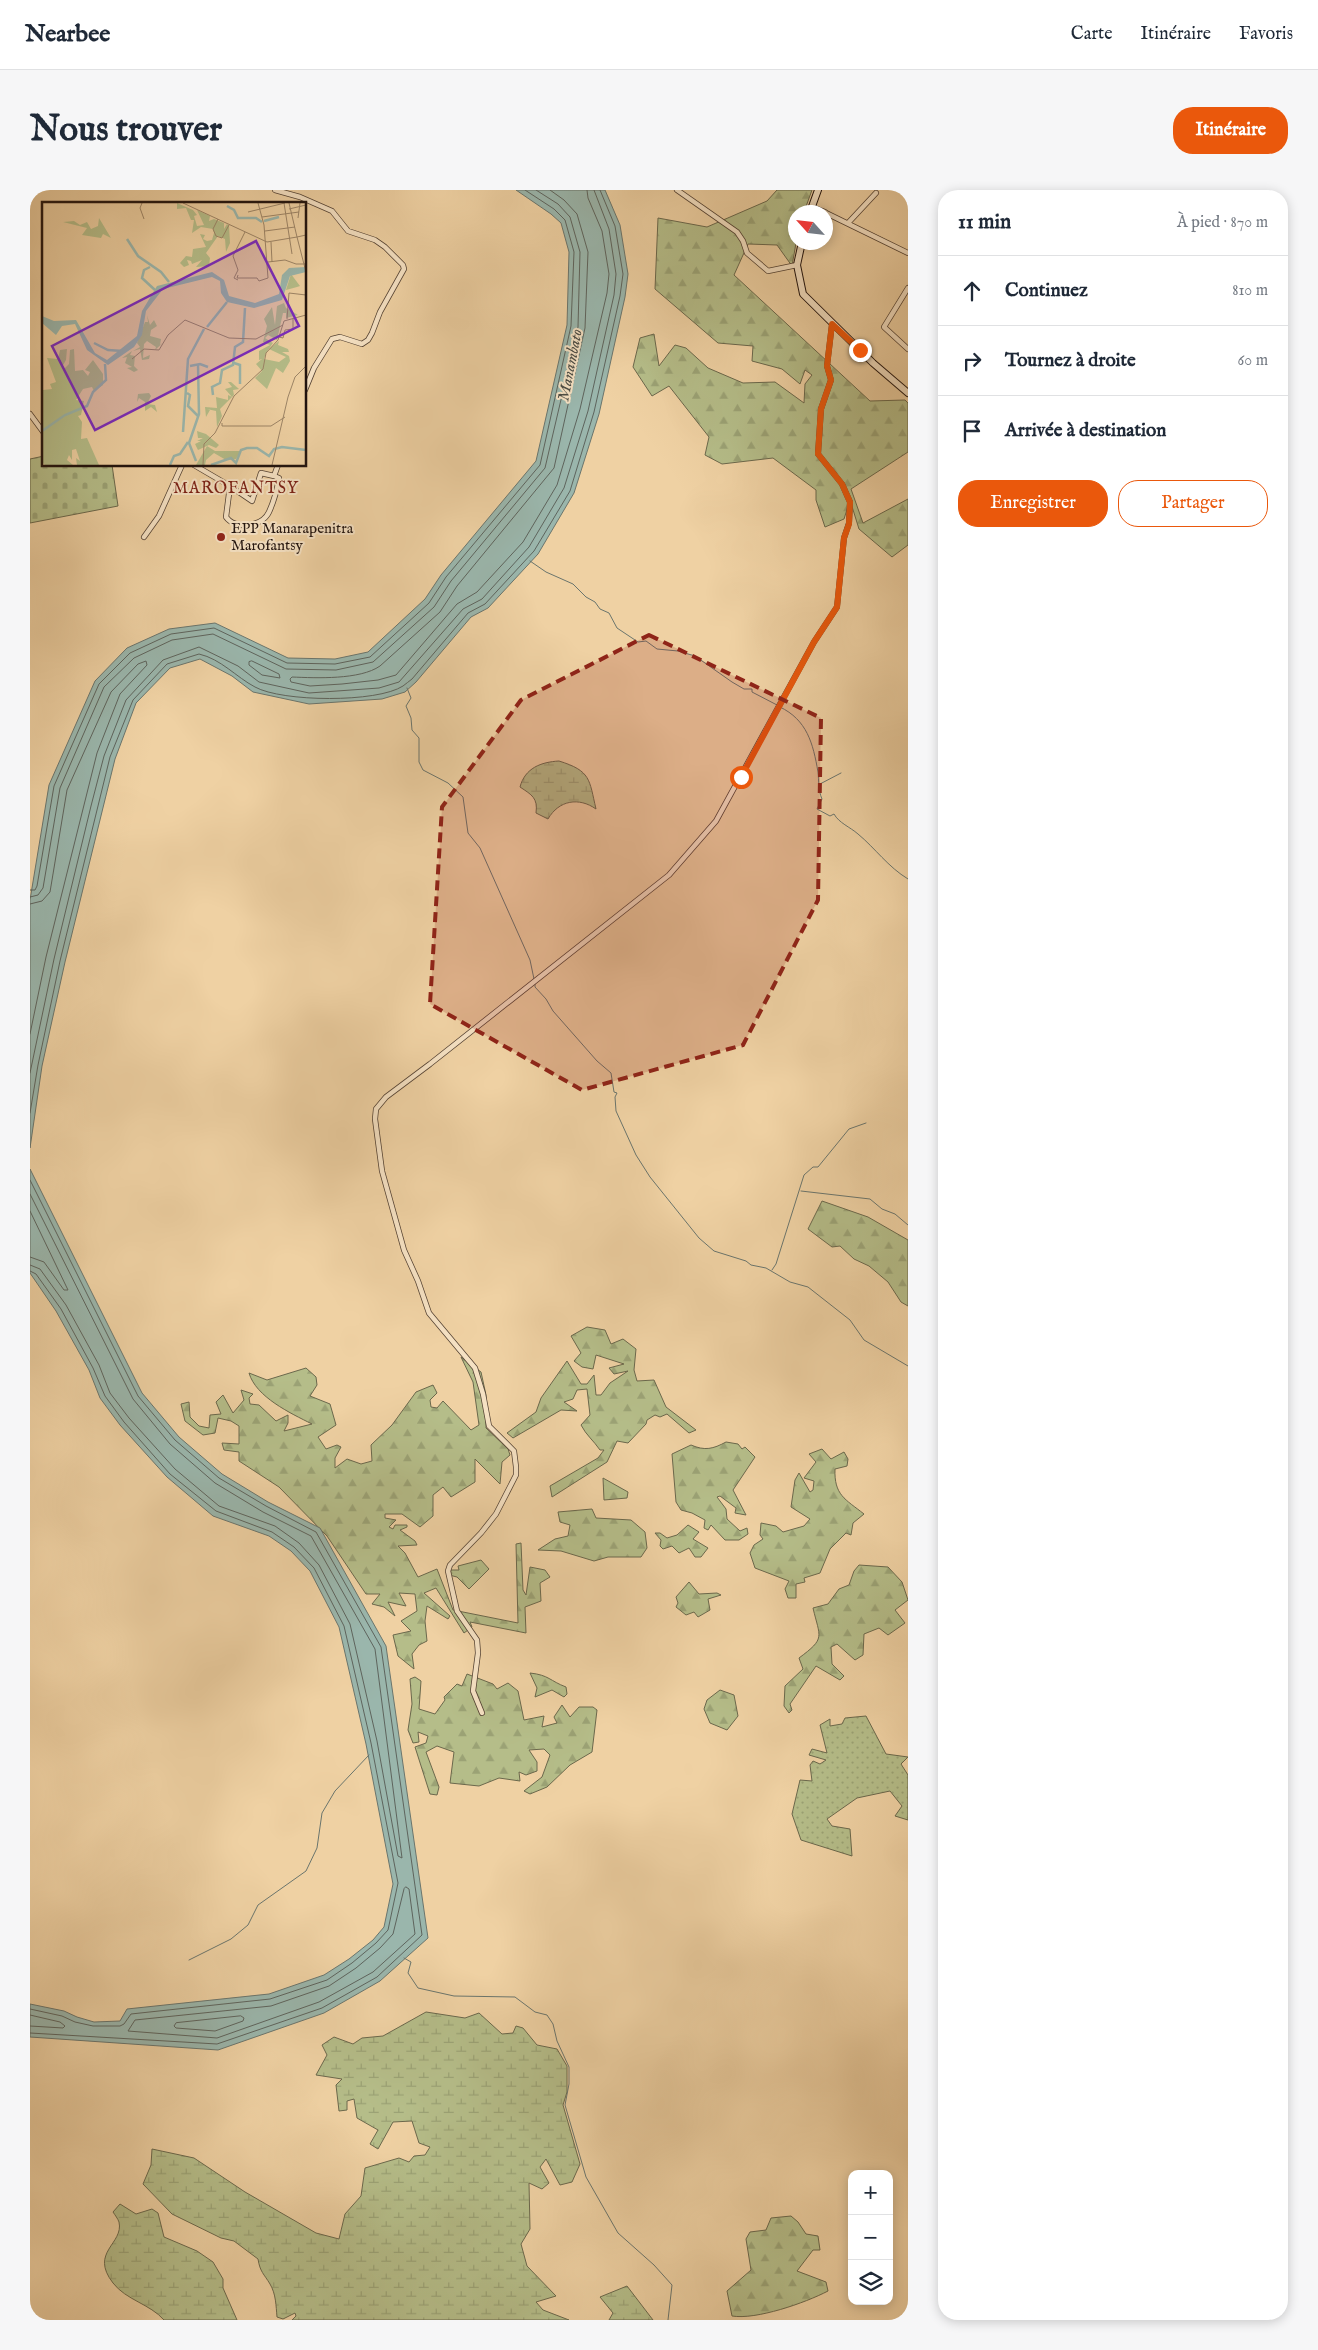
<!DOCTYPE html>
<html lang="fr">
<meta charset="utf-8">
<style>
:root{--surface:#fff;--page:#f6f6f7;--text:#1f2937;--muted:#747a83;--line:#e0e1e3;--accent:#ea580c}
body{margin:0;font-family:"IM FELL English",serif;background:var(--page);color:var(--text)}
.controls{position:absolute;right:15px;bottom:15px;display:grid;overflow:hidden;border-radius:10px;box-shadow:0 2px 12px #0003}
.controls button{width:45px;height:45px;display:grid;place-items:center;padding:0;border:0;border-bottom:1px solid var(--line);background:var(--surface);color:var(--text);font:25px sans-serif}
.compass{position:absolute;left:758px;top:15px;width:45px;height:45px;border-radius:50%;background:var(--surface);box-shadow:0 2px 12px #0003;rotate:297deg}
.stop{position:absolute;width:15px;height:15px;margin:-11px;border:4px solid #ea580c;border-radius:50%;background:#fff}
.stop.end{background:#ea580c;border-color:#fff;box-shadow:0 1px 5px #0008}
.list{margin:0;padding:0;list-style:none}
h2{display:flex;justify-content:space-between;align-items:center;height:65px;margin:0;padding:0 20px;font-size:21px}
h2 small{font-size:16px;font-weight:400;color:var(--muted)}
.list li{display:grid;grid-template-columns:32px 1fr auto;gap:15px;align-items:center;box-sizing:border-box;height:70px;padding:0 20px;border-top:1px solid var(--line)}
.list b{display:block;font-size:19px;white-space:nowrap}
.list em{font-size:16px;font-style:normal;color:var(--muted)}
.actions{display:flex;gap:10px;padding:15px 20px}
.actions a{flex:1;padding:11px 0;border:1px solid var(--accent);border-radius:20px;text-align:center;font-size:18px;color:var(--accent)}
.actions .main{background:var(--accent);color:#fff}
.icon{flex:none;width:28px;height:28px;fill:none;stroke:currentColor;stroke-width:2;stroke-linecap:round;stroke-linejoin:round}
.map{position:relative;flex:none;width:878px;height:2130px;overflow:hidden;border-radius:20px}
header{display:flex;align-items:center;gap:30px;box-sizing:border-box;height:70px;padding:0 25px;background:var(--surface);border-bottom:1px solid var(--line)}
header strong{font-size:24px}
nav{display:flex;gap:28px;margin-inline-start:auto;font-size:18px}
.intro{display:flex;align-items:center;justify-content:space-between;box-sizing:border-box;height:120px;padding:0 30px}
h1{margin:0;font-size:35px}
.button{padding:12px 22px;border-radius:20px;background:var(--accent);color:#fff;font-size:18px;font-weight:700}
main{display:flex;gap:30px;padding:0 30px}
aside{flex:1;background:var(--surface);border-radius:20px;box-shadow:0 2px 12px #0003}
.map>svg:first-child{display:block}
.grass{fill:url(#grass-dots);stroke:#6b684c}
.forest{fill:url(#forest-firs);stroke:#6b684c}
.wetland{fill:url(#wetland-marsh);stroke:#6b684c}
.cemetery{fill:url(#cemetery-stones);stroke:#6b684c}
.water{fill:#9ab6ac;stroke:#6a756d}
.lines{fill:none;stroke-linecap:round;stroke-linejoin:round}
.shore{stroke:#5e645d;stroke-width:1}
.stream{stroke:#6a756d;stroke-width:1}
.street-casing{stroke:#544233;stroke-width:6}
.secondary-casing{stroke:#21130e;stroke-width:8}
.street{stroke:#f5e1c3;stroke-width:4.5}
.secondary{stroke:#f5e1c3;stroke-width:6}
.route{stroke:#ea580c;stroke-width:6}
.marked{fill:#8f2418;fill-opacity:0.2;stroke:#8f2418;stroke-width:4;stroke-dasharray:10 6;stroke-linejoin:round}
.poi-dot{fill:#8f2418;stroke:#f5e1c3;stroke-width:2}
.labels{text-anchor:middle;stroke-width:4;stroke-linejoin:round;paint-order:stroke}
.poi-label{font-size:15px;fill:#21130e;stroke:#f5e1c3;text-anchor:start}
.water-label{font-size:16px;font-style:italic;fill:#4b4c45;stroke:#f5e1c3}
.neighbourhood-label{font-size:16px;letter-spacing:1px;fill:#7a1f14;stroke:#f5e1c3}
.inset-river{fill:none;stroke:#9ab6ac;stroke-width:2.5}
.inset-road{fill:none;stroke:#9d8567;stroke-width:1}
.view{fill:#7b2cbf;fill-opacity:0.15;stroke:#7b2cbf;stroke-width:2.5}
.inset-edge{fill:none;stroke:#21130e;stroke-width:2.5}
</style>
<header>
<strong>Nearbee</strong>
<nav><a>Carte</a><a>Itinéraire</a><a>Favoris</a></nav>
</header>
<div class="intro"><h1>Nous trouver</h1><a class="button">Itinéraire</a></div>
<main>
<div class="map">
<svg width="878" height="2130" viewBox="0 0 878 2130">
<defs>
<pattern id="grass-dots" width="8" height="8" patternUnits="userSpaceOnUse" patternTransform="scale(1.25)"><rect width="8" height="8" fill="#b5bd89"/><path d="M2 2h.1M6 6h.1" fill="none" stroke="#9ba275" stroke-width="1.8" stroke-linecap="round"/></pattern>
<pattern id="forest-firs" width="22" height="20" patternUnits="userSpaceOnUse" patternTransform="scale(1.25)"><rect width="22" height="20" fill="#b5bd89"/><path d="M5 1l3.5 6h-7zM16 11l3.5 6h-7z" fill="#9ba275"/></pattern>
<pattern id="wetland-marsh" width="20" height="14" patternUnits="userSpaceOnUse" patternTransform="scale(1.25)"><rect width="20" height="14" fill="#b5bd89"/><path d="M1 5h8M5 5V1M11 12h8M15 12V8" fill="none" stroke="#9ba275"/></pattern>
<pattern id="cemetery-stones" width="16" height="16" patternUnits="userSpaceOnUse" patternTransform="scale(1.25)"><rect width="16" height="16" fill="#b5bd89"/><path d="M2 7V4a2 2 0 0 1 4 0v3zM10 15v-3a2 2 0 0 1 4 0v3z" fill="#9ba275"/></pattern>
</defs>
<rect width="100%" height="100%" fill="#efd1a3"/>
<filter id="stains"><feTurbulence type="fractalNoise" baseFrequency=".004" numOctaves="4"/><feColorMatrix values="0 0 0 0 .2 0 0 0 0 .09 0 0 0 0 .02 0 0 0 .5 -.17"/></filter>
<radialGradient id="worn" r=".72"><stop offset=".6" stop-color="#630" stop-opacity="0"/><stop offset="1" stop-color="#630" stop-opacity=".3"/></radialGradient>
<path class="grass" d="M836 1526 856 1564 878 1567 871 1574 878 1585V1630L865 1626 872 1616 860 1601 827 1608 797 1629 802 1636 820 1639 822 1666 771 1650 762 1624 770 1590 782 1591 780 1575 783 1571 790 1574 796 1570 779 1565 782 1559 797 1563 790 1535 800 1529V1536L812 1534 815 1528Z"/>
<path class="forest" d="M747 0H782L774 22H766V53L762 76 747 55 718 54 704 85 840 211 875 210 878 213V262L821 299 833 333 878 309V355L862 367 829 339 820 310 814 329 795 337 786 310V300L743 268 692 274 675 265 679 247 639 196 622 206 603 177 610 148 624 144 629 176 645 155 656 158 678 178 713 193 745 192 774 213 775 194 782 185 775 180 770 194 752 179 722 171 723 156 688 153 625 99 628 28 677 37 737 11Z
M792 1011 838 1027 878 1050V1116L871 1112 858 1092 839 1076 824 1069 810 1056 802 1057 778 1039Z
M557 1137 575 1140 581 1154 593 1149 606 1159 604 1180 607 1191 624 1190 636 1217 666 1240 659 1243 637 1224 630 1227 625 1225 617 1230 616 1234 598 1253 587 1251 577 1272 522 1307 520 1296 568 1268 574 1260H570C564 1251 556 1245 551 1235L560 1225 557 1199 547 1200 543 1209 534 1212 547 1221 531 1220 483 1248 477 1243 506 1222 511 1208 537 1171 551 1194H557L564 1185 566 1205H571L580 1193 598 1181 584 1184 579 1178 594 1174 566 1165 563 1179 552 1177 544 1171 551 1163 541 1146Z
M431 1167 451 1182 456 1205V1238L478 1259 480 1265 472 1272 470 1294 445 1269V1292L421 1307 413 1297 403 1305V1326L390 1337 372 1324H355V1328L366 1330 359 1337 363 1339 365 1335H377V1337L370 1340 385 1351 387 1355 368 1356 375 1363 388 1387 407 1379 423 1420 488 1433 486 1354 491 1353 493 1400 496 1405 500 1377 515 1380 520 1387 510 1393 511 1411 495 1417 496 1443 440 1432 442 1437 434 1443 406 1398 394 1403 420 1426 418 1429 397 1416 395 1431 397 1451 389 1455 382 1464 384 1479 368 1466 363 1445 381 1441 371 1431 387 1421 385 1404 369 1403 376 1416 358 1412 365 1426 354 1417 342 1414 350 1404H336L297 1346 249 1297 209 1271V1262L194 1260 192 1253 209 1254V1236L201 1231 188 1228 185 1243 173 1245 155 1231 151 1214 159 1212 160 1227 169 1236 179 1238 180 1225 191 1224 186 1212 193 1205 203 1223 214 1210 211 1200 223 1204 219 1208 220 1214 229 1215 246 1231 258 1225V1233L254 1241 282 1234C260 1223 226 1207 219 1183L237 1190 276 1178 286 1187 287 1195 280 1206 300 1214 306 1235 288 1247 296 1259 307 1255 311 1257 305 1268V1278L317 1269 331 1274 342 1271 341 1255 362 1235 386 1202 403 1195 407 1203 400 1210 401 1217 407 1218 413 1211 441 1240 449 1235 443 1192Z
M696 1252 708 1254 712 1259 715 1257 725 1267 703 1300 716 1325 705 1323 706 1318 690 1306 687 1307 696 1319 697 1329 710 1341 717 1338 718 1344 709 1350H695L681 1335 678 1340 674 1338 675 1330 662 1323 651 1320 646 1312 642 1264 661 1255C675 1261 683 1259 696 1252Z
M792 1259 801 1269 814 1262 818 1269 817 1276 805 1279C804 1305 815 1309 834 1324L823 1333 821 1345 816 1343 800 1359 790 1383 774 1388 775 1392 766 1394V1408H758L755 1399 759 1391 725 1378 720 1363 724 1355 733 1349 730 1345 731 1333 746 1336 753 1342 774 1336 780 1329 761 1317 765 1290 769 1283 780 1302 783 1300 784 1291 774 1288 786 1272 779 1264Z
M573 1288 598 1302 597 1308 574 1310Z
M562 1319 566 1328 601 1330 615 1342 617 1358 611 1367H578L564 1371 531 1361 508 1360 525 1349 538 1346 540 1335 530 1332 528 1322Z
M658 1335 669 1342 663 1349 678 1358 671 1367H665L659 1358 649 1363 642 1356 633 1359 630 1356 631 1350 625 1343H630L637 1348 647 1345Z
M451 1370 459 1379 439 1399 427 1387 419 1385 420 1380H429L428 1376Z
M829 1375 858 1377 872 1392 878 1410 865 1420 875 1433 858 1445 849 1438 834 1444 833 1465 825 1470 807 1454 801 1457 802 1474 814 1486 810 1490 786 1476 760 1514 762 1520 759 1523 754 1516 755 1496 773 1479 769 1468C796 1448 790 1448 783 1418L798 1414 809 1399 819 1395 824 1381Z
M659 1392 669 1404 687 1403 691 1405 678 1409 680 1420 668 1427 664 1422 656 1425 646 1417 648 1413 646 1407Z
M500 1483C519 1485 520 1491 536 1497L537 1504 534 1507 522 1500 505 1507 507 1498Z
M437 1484 463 1494 467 1499 478 1493 488 1501 494 1530 514 1526 512 1537 527 1533 524 1527 532 1515 540 1527 549 1517H563L567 1520 562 1562 540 1575 517 1597 500 1604 494 1601 512 1587 520 1565 514 1559 499 1560 507 1572V1581L496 1585 489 1582 490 1591 469 1588 449 1596 420 1593 424 1562 407 1556 396 1562 409 1597 407 1605 400 1604 385 1557 396 1553 398 1546 388 1542 389 1552 383 1553 378 1540 382 1514 380 1489 385 1487 391 1491 389 1519 405 1524 415 1510 414 1507 427 1494 432 1496Z
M690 1500 704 1505 708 1526 697 1540 680 1533 674 1519 677 1510Z
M761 2026 768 2032 776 2044 788 2046 790 2060H783L767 2081 796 2092 798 2101C775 2113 726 2130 702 2126L697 2101 721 2080 716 2049 720 2042 736 2040 741 2028Z"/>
<path class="wetland" d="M529 571C561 581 559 589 566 619 549 607 529 610 518 629L506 623C508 608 502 605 490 597 495 578 511 572 529 571Z
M396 1822 435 1828 449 1823 472 1844 483 1843 486 1836 493 1838 507 1855 527 1859 537 1876V1902L533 1915 550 1974 542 1992 530 1995 516 1969 510 1977 519 1993 512 1999 499 1993 500 2039 491 2054 497 2076 526 2106 506 2112 513 2120 539 2130H262L266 2126 265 2123 253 2129 247 2127C246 2116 246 2104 240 2094 234 2084 230 2082 228 2069L204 2051 191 2048 142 2024 113 1994 121 1975 122 1959 164 1968 215 2002 286 2043 309 2049 315 2024 331 2006 335 1978 369 1968 379 1972 384 1966 395 1965 400 1957 389 1953 382 1931 363 1932 348 1959 340 1954 348 1940 327 1928 324 1909 317 1911V1920L309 1921 306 1895 312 1889 286 1885 297 1865 292 1855 304 1847 323 1854 332 1848 353 1846Z
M90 2014 106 2024 122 2019 128 2023 134 2047 167 2061 183 2072 193 2089V2098L207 2130H134C120 2114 96 2110 83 2093 59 2062 94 2054 89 2032 88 2029 85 2025 83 2022Z
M597 2096 623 2130H579L583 2123 570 2107Z"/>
<path class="cemetery" d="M14 266V275H82L88 316 0 333V269Z"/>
<path class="water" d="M486 0H575L590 35 598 84 595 107 569 224 544 303 508 364 458 418 441 427 386 492 375 502 352 509 279 514 223 502 202 486 170 469 140 478 106 513 85 569 35 772 12 876 0 958V710L19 595 65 491 97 458 139 439 185 433 258 468 305 469 338 462 395 409 411 385 506 271 537 135 539 62 531 33 521 24Z
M0 979 112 1203 149 1247 192 1284 238 1312 290 1338 356 1456 398 1748 350 1791 294 1823 188 1860 0 1847V1814L34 1821 47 1827 64 1832 90 1831 97 1819 239 1804 294 1785 319 1769 343 1750 354 1737 363 1694 336 1554 309 1437 280 1381 261 1361 239 1346 183 1326 137 1287 90 1235 70 1208 59 1180 26 1121 0 1083Z"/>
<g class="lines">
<path class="shore" d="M520 0 534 10 547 24 558 62 555 138 524 278 427 396 410 422 350 476C330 490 286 488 262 487L260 489 261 492 280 496 312 494 348 490 366 485 427 414 447 402 493 352 527 295 550 219 577 103 579 84 572 41 558 8 557 0
M222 471 249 484 250 488 232 485 219 475V472Z
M0 700H5L7 696 24 596 69 494 100 463 141 444 184 438 257 473 305 474 340 467 399 413 416 387 510 275 541 136 544 62 535 30 524 19 495 0
M0 707 8 705 13 698 30 598 74 497 104 468 142 450 183 444 256 479 306 480 343 472 404 417 421 391 515 278 548 137 550 62 540 27 528 14 506 0
M0 714 12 711 20 702 37 600 81 502 108 474 116 471 117 475 90 504 67 563 16 767 0 844
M0 883 24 769 61 616 74 566 96 510 133 470 169 457 208 476 229 492 279 503 349 498 369 492 433 419 452 409 499 357 534 298 558 221 584 105 586 84 579 39 564 0
M0 923 8 875 30 771 80 567 103 510 137 474 169 464C191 469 206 487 225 497 252 512 347 513 373 496 376 494 379 491 382 489L438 423 455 414 504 361 540 301 564 222 590 106 593 84 585 36 570 0
M0 990 108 1206 145 1250 189 1288 236 1316 286 1342 351 1457 392 1745 347 1787 292 1818 187 1854 0 1843
M0 1004 103 1209 140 1254 185 1293 233 1322 281 1346 345 1459 372 1668 368 1666 347 1551 320 1434 289 1375 269 1353 245 1336 189 1316 145 1279 99 1228 80 1203 69 1175 36 1115 10 1079 0 1075
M0 1021 38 1100H34L14 1072 0 1067
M0 1081 6 1084 31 1119 63 1178 75 1206 94 1232 140 1284 186 1321 242 1342 264 1357 284 1378 314 1436 341 1553 368 1693 358 1740 346 1753 322 1773 297 1790 240 1809 101 1824 94 1834 90 1836H63L45 1832 32 1826 0 1819
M376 1697 379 1699 385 1744 343 1782 289 1812 187 1848 98 1841 105 1830 241 1816 299 1796 326 1778 350 1758 363 1744 374 1699Z
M0 1825 30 1832 35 1836 33 1838 0 1836
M211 1826 214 1828 213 1831 185 1841 146 1838 144 1836 146 1833Z"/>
<path class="stream" d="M500 371 516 382 543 394 556 407 565 412 570 419 579 423 587 438 608 452 616 451 627 459 648 461 665 466 702 492 714 499H722V502L747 515
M377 498 381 508 376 516 381 528 382 540 389 548V572L393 580 418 593 433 607 438 643 450 658 500 770 504 789
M750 517C777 530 783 553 788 582 789 591 788 600 792 609L787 619 800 626 804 624C809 633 820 637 828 644 845 658 858 677 878 689
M790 594 811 583
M505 793V797L516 809 523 821 567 871 581 883 584 902 587 903 585 907 586 921 606 965 620 987 669 1048 684 1061 716 1071 721 1075 736 1078 760 1092 778 1097 820 1130 834 1150 878 1176
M771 1001 840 1009 852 1019 865 1024 878 1035
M742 1080 746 1074 774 985 783 977H788L819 939 836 933
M374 1768 381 1772 378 1783 388 1798 424 1806 485 1807 505 1822 517 1825 523 1834 527 1851 539 1877V1894L535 1915 556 1987 588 2043 624 2075 642 2095 638 2130
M159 1770 201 1749 218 1735 228 1715 276 1681 287 1658 292 1623 305 1601 339 1565"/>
<g class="street-casing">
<path id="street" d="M245 0 270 7 302 21 318 41 345 50 355 57 373 75 374 79 350 122 342 143 338 150 332 154 310 147 302 149 284 178 275 200
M647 0 707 42 713 51 717 63 738 81 767 75
M782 17 795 22
M796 23 878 63
M819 32 846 3
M878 98 854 137 878 159
M0 224 14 243
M164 275 200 296 196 327C205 340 232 337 239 322 244 311 247 300 249 288L244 286
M200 296 222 311 231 283 244 286 248 275
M114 347 129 326 152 275
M452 1523 443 1501 448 1463 447 1450 427 1421 418 1381 420 1375 451 1343 466 1324 486 1285V1277L484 1261 459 1236 453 1204 445 1178 399 1123 388 1091 374 1060 352 981 345 929 346 919 356 907 400 874 639 685 686 631 784 452 807 417 814 348 819 333 820 312 812 294 788 264 791 219 801 190 797 176 802 134"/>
</g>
<g class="secondary-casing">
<path id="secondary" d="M780 22 788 0
M772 52 767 75 773 104 843 173 878 203"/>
</g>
<use href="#street" class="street"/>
<use href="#secondary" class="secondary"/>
</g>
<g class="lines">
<path class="route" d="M711 587 784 452 807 417 814 348 819 334 820 312 812 294 788 264 791 219 801 190 797 176 802 134 830 160"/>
</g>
<path class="marked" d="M619 445 791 528 788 710 713 855 552 900 400 814 412 617 491 510Z"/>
<circle class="poi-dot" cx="191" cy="347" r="5"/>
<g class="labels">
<g class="poi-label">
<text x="201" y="343">EPP Manarapenitra<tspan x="201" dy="17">Marofantsy</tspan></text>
</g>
<g class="water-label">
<text transform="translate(539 175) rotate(-79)" y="6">Manambato</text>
</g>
<g class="neighbourhood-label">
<text x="206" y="303">MAROFANTSY</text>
</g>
</g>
<g transform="translate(12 12)">
<rect width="264" height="264" fill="#efd1a3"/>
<path d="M107 191 109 194 105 202 113 203 115 210 109 205 103 209V200L97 196 95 200 96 192Z" fill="#b5bd89"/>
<path d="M135 1 151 8 155 13 152 14 155 24 162 23 155 8 168 14 167 19 172 17 182 21V27L185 22 187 24 188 41 184 50 183 37 176 34 164 51 168 56 167 64 154 65 160 58 150 62 149 59 145 58 147 63 142 65 138 61 144 54 150 55 151 47 164 45 158 32 163 33 161 37 165 39 170 38 172 31 171 27 159 25 150 31 152 18H149L144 6 135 7ZM249 72 258 84 255 85V82V85L244 88ZM242 101 244 106 256 113 244 116V111H241L235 138 226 133 223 136 231 141 224 151 222 157 237 160 244 155 227 147 237 139 236 143 246 147 247 150H240L247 154 248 159 241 171 234 166 225 187 213 176 220 169 214 162 220 157 217 158V149L228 143 221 140 225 124 222 117 230 105 233 123 235 104ZM105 113 108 123 112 118 115 124 109 128 108 134 119 137 118 143 122 140 113 148 114 145 105 139 102 142 101 156 108 153 107 157 100 158 98 147 91 149 98 145 95 141 103 120H106ZM90 149 88 153 93 154 92 164 96 168 92 170 85 166 90 165 83 161 85 155 80 156ZM186 180H189L197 187 191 188 192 193 178 207 180 214 175 225 174 209 165 207 168 208 164 215 163 205 175 206 174 195 186 198V193L190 195 183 187 190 185ZM155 229 164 232 177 243 174 246 167 243 156 248 153 242 159 239H155L161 236H156ZM165 244 173 249H199L194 257 184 258 172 251 164 258 163 263H154Z" fill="#b5bd89"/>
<path d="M57 16 69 36 61 32 59 36 40 33 45 26 21 20 32 19 38 23 45 20 49 27 56 24ZM25 147 24 158 20 165 21 168 27 162 28 148 32 147 33 169 41 168 46 174 48 170 43 168 51 158 61 172V183L52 189 50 185 41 187 34 198 42 199 39 213 36 214 40 220 39 237 45 236 57 263H35L34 256 38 259 34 247 30 248V258L27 253 25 258 31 263H3L0 260 1 188 10 187 8 182 14 180 5 156 16 157 18 148Z" fill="#b5bd89"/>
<path d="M264 65V70L248 74 240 98 212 106 185 100 179 91 178 79 170 75 121 87 104 109 100 133 92 145 66 163 45 148 33 122 20 124 14 133 0 121V114L12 119 34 118 53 151 65 158 95 134 100 109 115 84 170 70 182 78 187 94 213 101 237 92 240 73 247 66Z" fill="#9ab6ac"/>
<path class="inset-river" d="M185 4 192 8 196 16H214L220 20M222 19 237 15M85 37 96 54 119 70 127 80M108 65 102 68 100 76 113 88M165 125 185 100M52 141 66 148 81 149M192 161 198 163V182M148 164 158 162 166 165M145 191 148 193 146 204 156 214M171 193 170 185 178 181 180 168 191 163 193 145 201 140 203 106M0 229 23 213 45 204 51 190 64 178 63 162M141 230 146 157 162 127M154 259 147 241 157 212 156 162M128 263 132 254 138 252 146 240M169 263 189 256 194 261 199 248 205 246H215L227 254 232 247 240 245 264 248"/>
<path class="inset-road" d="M100 1 98 6 102 17M141 1 225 40 255 35 264 70M242 1 250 52M247 1 255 35 264 33M247 7 264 3M206 10 243 1M220 15 257 10M256 16 258 1M176 17 171 27 174 34 180 36 187 23M223 29 253 25M229 40 230 60M226 60 243 58 254 62H263M196 73 195 76H215L217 79 226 76 222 23 216 1M196 78 192 76 196 68 191 54 203 30M245 117 247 91 264 93M237 135 241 136 243 128 251 127V116M90 157 102 147 117 148 126 133 143 118 187 136 214 137 241 123M180 221V224H229L243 215M161 263 162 242 173 231 192 194 221 167 224 151 236 138 242 119 264 113M230 263 246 195 253 175 264 164"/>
<path class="view" d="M214 39 257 124 53 228 10 144Z"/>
<rect width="264" height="264" class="inset-edge"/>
</g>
<rect width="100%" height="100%" filter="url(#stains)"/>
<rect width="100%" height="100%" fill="url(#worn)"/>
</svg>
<div class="controls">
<button>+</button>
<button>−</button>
<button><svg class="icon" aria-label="layers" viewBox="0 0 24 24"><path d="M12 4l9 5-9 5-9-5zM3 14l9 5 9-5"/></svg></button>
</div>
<svg class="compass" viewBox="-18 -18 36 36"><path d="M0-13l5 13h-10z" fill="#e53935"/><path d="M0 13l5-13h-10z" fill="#747a83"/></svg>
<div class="stop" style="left:711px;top:587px"></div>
<div class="stop end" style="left:830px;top:160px"></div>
</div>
<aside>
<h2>11 min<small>À pied · 870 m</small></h2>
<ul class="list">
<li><svg class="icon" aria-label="ahead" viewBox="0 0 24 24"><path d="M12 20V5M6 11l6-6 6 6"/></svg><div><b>Continuez</b></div><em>810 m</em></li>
<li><svg class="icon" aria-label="right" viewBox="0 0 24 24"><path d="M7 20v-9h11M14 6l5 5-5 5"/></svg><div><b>Tournez à droite</b></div><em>60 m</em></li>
<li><svg class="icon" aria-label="arrive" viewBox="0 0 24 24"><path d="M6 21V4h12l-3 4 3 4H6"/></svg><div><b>Arrivée à destination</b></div></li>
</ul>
<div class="actions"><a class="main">Enregistrer</a><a>Partager</a></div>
</aside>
</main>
